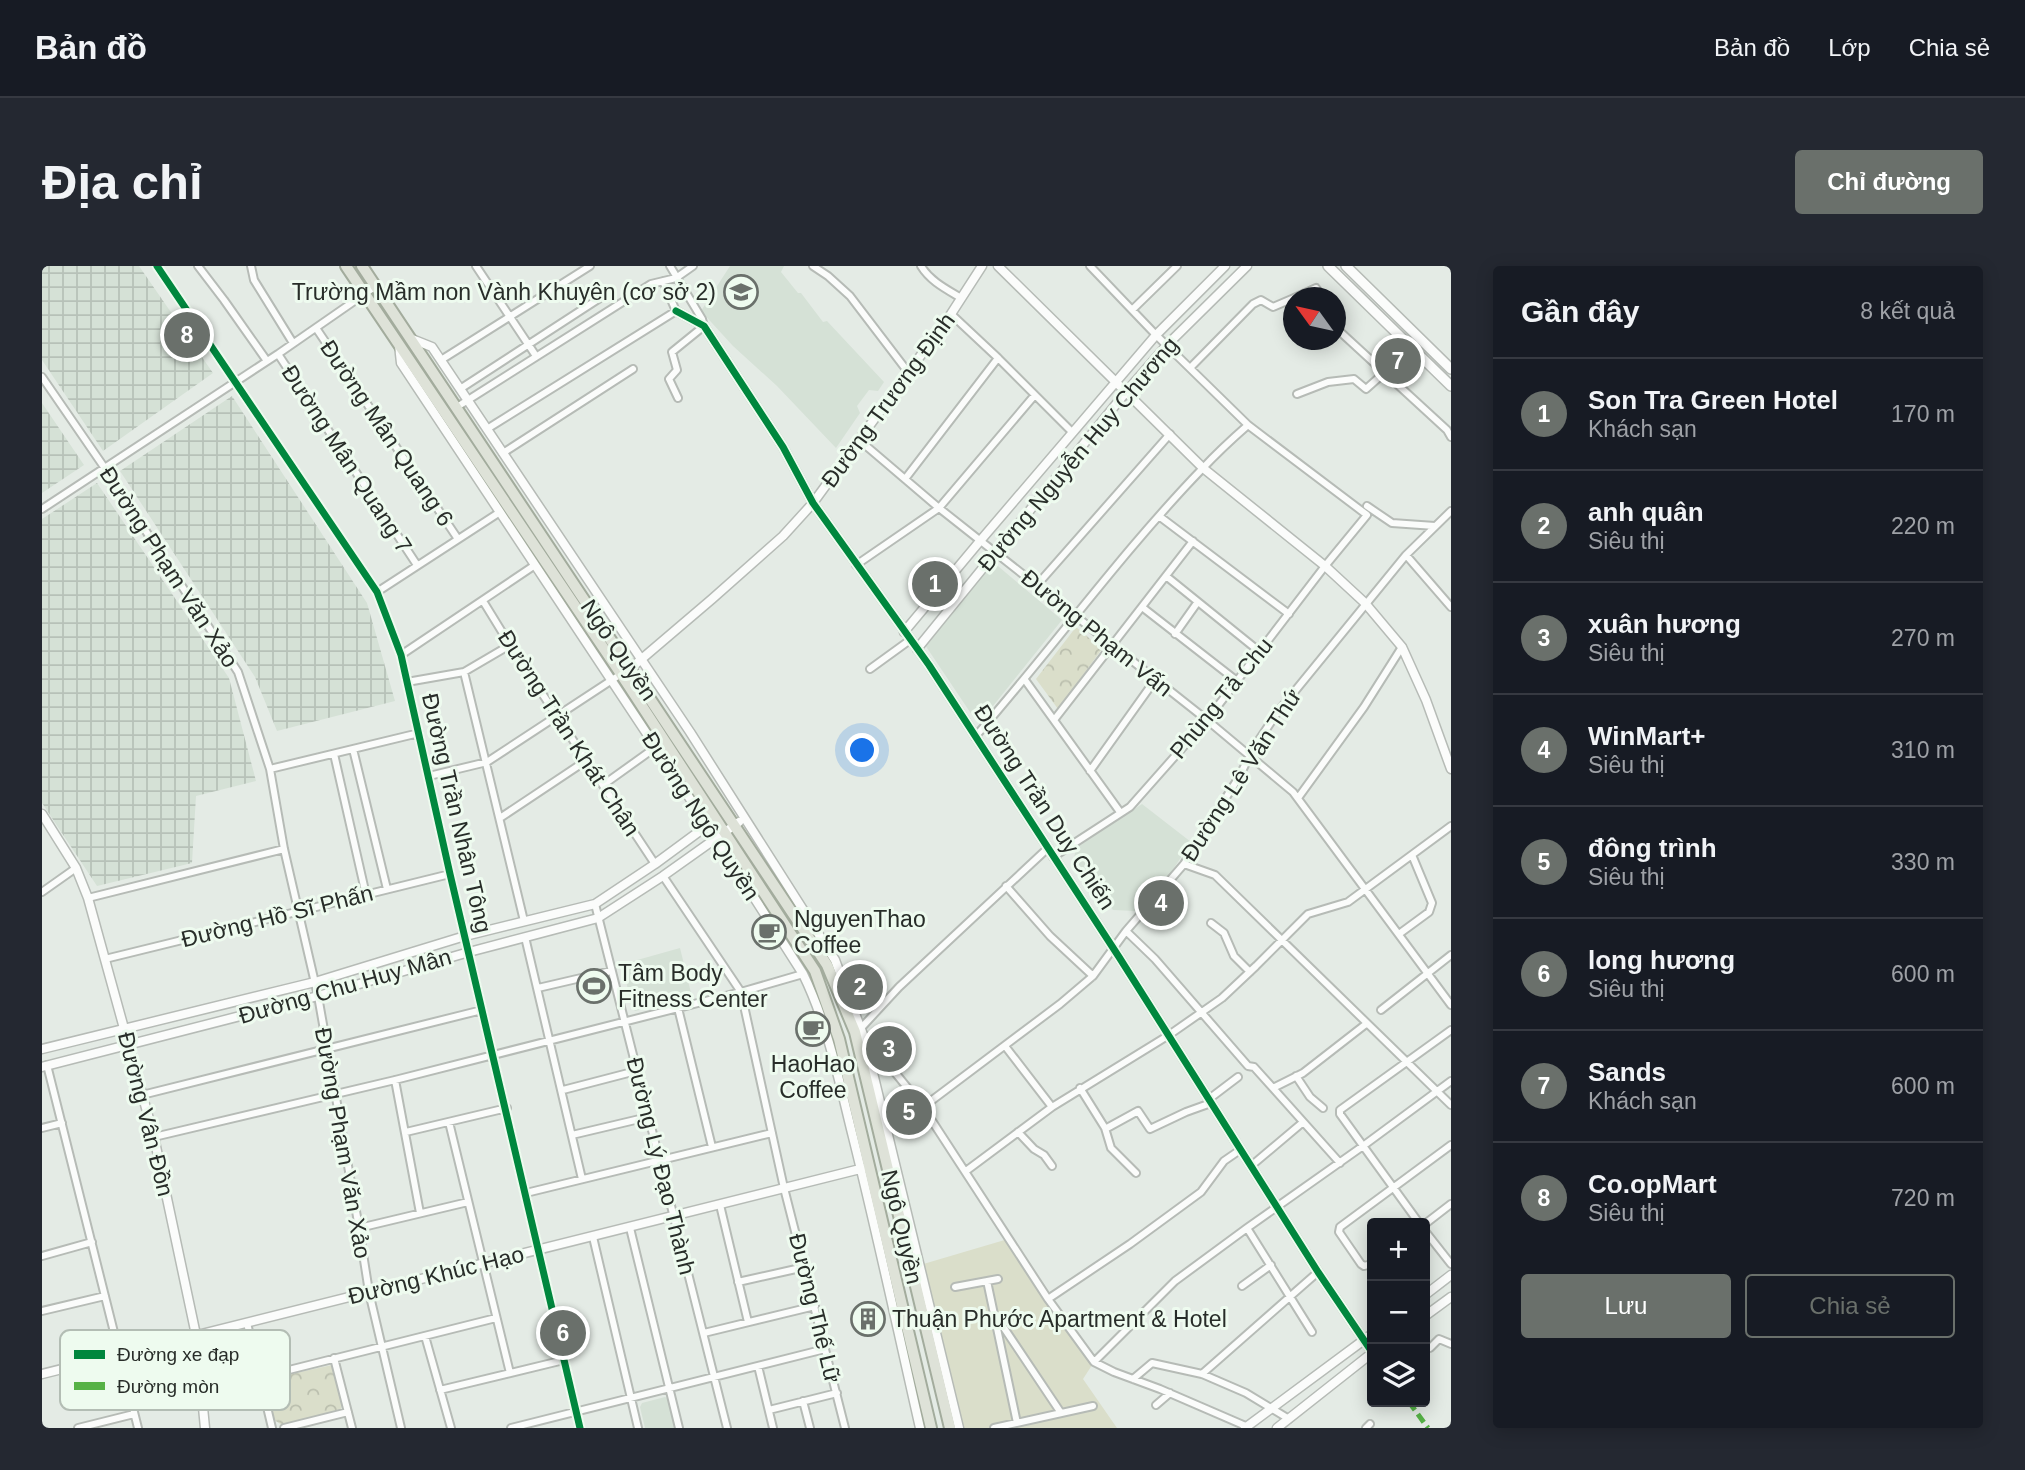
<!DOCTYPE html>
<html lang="vi">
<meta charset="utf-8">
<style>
:root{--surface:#171b24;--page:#242831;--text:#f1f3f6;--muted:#9ea1a6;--line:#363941;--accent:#6a706b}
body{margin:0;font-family:Arial,sans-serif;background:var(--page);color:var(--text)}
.controls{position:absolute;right:21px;bottom:21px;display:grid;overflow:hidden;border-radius:7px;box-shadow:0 4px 18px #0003}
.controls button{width:63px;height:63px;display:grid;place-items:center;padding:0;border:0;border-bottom:2px solid var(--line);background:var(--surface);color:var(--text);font:35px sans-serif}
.compass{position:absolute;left:1241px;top:21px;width:63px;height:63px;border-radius:50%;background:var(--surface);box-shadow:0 4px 18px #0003;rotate:303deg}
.you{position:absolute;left:821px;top:485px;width:24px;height:24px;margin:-18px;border:5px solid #fff;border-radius:50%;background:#1a73e8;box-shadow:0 0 0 10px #1a73e833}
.badge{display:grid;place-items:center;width:46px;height:46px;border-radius:50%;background:var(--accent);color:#fff;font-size:23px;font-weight:700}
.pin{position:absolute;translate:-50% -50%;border:4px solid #fff;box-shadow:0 2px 7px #0006}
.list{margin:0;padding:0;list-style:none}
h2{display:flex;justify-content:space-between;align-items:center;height:91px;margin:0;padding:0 28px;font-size:30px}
h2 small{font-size:23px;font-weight:400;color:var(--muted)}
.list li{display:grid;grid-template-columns:46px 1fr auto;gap:21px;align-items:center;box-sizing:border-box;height:112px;padding:0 28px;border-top:2px solid var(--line)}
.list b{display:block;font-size:26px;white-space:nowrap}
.list p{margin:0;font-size:23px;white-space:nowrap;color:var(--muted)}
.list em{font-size:23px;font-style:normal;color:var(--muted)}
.actions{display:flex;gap:14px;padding:21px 28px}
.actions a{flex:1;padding:16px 0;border:2px solid var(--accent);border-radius:7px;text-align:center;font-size:24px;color:var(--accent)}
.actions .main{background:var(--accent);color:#fff}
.icon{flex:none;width:38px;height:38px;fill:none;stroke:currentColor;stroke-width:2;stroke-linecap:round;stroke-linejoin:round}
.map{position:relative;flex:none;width:1409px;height:1162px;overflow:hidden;border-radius:7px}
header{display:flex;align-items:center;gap:42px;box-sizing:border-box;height:98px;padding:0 35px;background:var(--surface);border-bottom:2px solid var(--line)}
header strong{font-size:33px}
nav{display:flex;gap:38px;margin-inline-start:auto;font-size:24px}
.intro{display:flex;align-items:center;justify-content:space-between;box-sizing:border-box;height:168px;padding:0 42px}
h1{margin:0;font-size:49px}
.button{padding:18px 32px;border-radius:7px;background:var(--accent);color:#fff;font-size:24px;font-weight:700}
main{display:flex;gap:42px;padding:0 42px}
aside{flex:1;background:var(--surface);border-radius:7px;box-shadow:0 4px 18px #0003}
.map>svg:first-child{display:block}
.built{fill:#d5e1d6}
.industrial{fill:url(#industrial-grid)}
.grass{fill:#dadeca}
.forest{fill:url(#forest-crowns)}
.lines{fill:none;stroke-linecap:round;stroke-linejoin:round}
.minor-casing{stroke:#b6bbb6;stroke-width:10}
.tertiary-casing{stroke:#b6bbb6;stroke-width:11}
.secondary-casing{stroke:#b6bbb6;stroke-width:12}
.trunk-casing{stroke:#a3ac9d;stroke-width:14}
.minor{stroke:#fbfcfb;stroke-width:6}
.tertiary{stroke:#fbfcfb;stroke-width:8}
.secondary{stroke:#fbfcfb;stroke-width:9}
.trunk{stroke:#dee2d8;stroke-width:10}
.quiet{stroke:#56b246;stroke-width:5;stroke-dasharray:10 5;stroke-linecap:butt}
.cycleway-casing{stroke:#eefbef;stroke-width:11}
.cycleway{stroke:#00873e;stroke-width:7}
.labels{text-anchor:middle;stroke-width:6;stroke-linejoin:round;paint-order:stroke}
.poi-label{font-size:23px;fill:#282d29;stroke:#eefbef;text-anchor:start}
.street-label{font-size:23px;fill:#282d29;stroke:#eefbef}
.key{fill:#eefbef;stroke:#b3bdb4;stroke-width:2}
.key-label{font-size:19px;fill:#282d29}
</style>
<header>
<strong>Bản đồ</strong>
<nav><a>Bản đồ</a><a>Lớp</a><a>Chia sẻ</a></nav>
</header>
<div class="intro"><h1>Địa chỉ</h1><a class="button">Chỉ đường</a></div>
<main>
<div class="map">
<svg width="1409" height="1162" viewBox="0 0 1409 1162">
<defs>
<pattern id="industrial-grid" width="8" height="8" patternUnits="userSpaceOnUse" patternTransform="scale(1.75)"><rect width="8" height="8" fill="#d5e1d6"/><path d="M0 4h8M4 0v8" fill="none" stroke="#b7c1b8"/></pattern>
<pattern id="forest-crowns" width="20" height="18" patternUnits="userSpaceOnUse" patternTransform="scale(1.75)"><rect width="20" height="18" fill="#dadeca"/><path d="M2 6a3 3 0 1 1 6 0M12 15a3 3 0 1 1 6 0" fill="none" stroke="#bbbfae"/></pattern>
</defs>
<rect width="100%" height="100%" fill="#e4ebe5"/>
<path class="built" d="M688 0H742L739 6 756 27H759L781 56 785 55 842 116 836 125 827 124 815 140 818 147 794 182 735 120 691 80 659 45Z
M950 295 1020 354 939 455 932 452 883 379Z
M1100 538 1149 576 1128 608 1093 645 1071 644 1032 592 1034 582Z
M638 682 650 731 593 745 589 740 581 698Z
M623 1131 626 1132 634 1162H603L598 1141 600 1137Z"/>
<path class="industrial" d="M0 0H97L171 107 61 185 0 94Z
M190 130 325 337 353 435 235 465 213 411 78 205Z
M0 137 42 199 0 227Z
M55 217 187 412 214 515 154 530 150 597 55 620 0 537V253Z"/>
<path class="grass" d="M966 973 1052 1096 1041 1113 1075 1162H918L878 999Z"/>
<path class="forest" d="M1034 361 1060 383 1016 443 994 413Z
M290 1099 300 1138 299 1143 294 1147 241 1160 231 1153 224 1121 231 1112Z"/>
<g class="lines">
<g class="minor-casing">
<path id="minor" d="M115 0 335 326 359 389 408 608 538 1162
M156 0 182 34 225 95
M209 0 212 14 251 77
M434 0 494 90
M628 0 660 53 662 60 630 86 635 104 627 113 636 132
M771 0 786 10 808 30 866 106
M879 0C888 15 904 23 919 32
M1252 32 1274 22 1281 32
M1090 44 1135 0
M909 48 956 92 1030 166
M274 62 416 273
M1294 62 1405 164 1409 171
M236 88 375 299
M399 94 548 0
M1148 102 1211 38 1219 34 1231 41 1252 32
M0 111 62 201 196 406 228 503 242 583 276 730 317 962 327 1026 359 1162
M418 123 561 30
M1255 128 1286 116 1312 113 1324 123 1342 107
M415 141 609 18 634 12 651 0
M445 163 634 45 621 15
M816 173 897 242 1165 454 1251 526 1409 739
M461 187 591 103
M863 213 956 92
M1325 240 1350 257 1393 260
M0 243 236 88 334 20
M1117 250 1247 348
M1364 289 1409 341
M814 299 897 242 992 130
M1124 310 1218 386
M995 319 1128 168
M335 326 458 246
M441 335 468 379 613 598
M1100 341 1195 415
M1133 368 1155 337
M359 389 493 299
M828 403 868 374
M422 406 482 655
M983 414 1078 546
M365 416 422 406 468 379
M1012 454 1151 275
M933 471C1010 383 1079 287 1160 203 1174 188 1190 173 1206 159
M311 483 345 623
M292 488 324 629
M228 503 377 467
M1048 505 1113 414
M387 510 445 496 579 408
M561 519 614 481
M1256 532 1322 441 1360 381
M458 552 545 494
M1011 591 1088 541 1165 454 1283 300 1325 249 1206 159 1114 69 1048 0
M1142 598 1173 609 1409 839
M621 610 699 726 742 922 803 1162
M964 620 1008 670 1051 710
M0 626 34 602
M46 632 242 583
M553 638 685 1162
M1169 657 1182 667 1192 690 1208 706
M1084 665 1113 693 1206 800 1212 801 1298 897
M1357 668 1387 646 1390 637 1370 589
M483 671 540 913
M63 693 408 608
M496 722 569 705
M636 742 670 881
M1339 744 1409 689
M820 761 857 721 1006 582
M824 774 834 783 881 841 1006 1033 1052 1096 1072 1106 1118 1123 1206 1161
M963 780 1010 841
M5 799 96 1162
M1254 810 1268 831 1281 842
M353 814 378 947
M1038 822 1063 862H1065L1096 845 1108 863 1144 846 1169 837
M1231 822 1261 807 1324 758
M521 824 594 805
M100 829 440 744
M1167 833 1196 811
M407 856 468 1107
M844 860 854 857 881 841 1018 738 1051 710 1084 665 1142 598 1197 511 1211 483 1235 447 1364 289 1409 245
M0 862 20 857
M1063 862 1069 882 1094 907
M364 866 465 842
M976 866 992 883 1002 889 1010 900
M530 869 606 851
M112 871 353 814 699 726 761 708
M1209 900 1260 857
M924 905 1010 841 1127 769 1180 732 1214 700 1266 648 1306 636 1409 560
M484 927 730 867
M678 939 706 1056
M1377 957 1298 848V844L1409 764
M1383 958 1409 938
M317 962 426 936
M588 962 637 1162
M1205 962 1270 1066
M1383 965 1409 998
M551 971 596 1162
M0 990 50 976
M1330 998 1322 1000 1319 998 1297 966 1298 961 1409 879
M945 1015 975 1157
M696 1016 763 1001
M1200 1020 1229 999
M913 1021 956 1013
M1006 1033 1088 978 1159 926 1182 895 1198 884
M0 1045 63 1030
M954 1050 1019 1147
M205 1057 230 1162
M662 1067 773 1040
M383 1070 409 1162
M1388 1082 1397 1073 1409 1078
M292 1092 310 1162
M1052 1096 1133 1015 1205 962 1321 880 1409 815
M716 1100 731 1162
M1160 1108 1276 1006
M219 1111 454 1052
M1091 1113 1110 1097 1160 1108 1204 1127 1247 1153
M398 1124 522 1094
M761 1135 768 1162
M1114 1139 1128 1127
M727 1144 795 1127
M36 1162 92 1148
M242 1162 306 1146
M469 1162 783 1083
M952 1162 1051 1140
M1324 1162 1328 1158"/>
</g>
<g class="tertiary-casing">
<path id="tertiary" d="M956 0 1161 202 1283 300 1323 337 1360 381 1384 434 1409 503
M634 45 662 60 741 181 771 237 887 399 1077 691 1276 1006 1330 1086
M370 73 390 81 648 466 793 694 823 774 917 1162
M357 79 359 97 674 572 761 708C786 759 797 815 811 871 835 967 856 1065 878 1162
M862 366 938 275 1114 69 1183 0
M875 383 1084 126 1125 79 1205 0
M589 402 670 333 741 270 771 237 909 48 940 0
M0 548 34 602 46 632 112 871 154 1069 163 1162
M0 783 273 716 423 670 553 638 613 598 670 556
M0 801 276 730 427 686 556 652 621 610 697 556
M1383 1029 1409 1009
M1383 1050 1409 1031
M0 1108 822 902
M1203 1162 1330 1068
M1235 1162 1330 1087"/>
</g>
<g class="secondary-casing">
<path id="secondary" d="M1286 0 1409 120
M1304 0 1409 103"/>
</g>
<g class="trunk-casing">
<path id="trunk" d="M304 0 579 408 773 705 797 773 889 1162
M320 0 785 699 813 766 908 1162"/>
</g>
<use href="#minor" class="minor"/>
<use href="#tertiary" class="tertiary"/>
<use href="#secondary" class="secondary"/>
<use href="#trunk" class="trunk"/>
<path class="quiet" d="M1367 1136 1386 1162"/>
<g class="cycleway-casing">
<path id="cycleway" d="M115 0 335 326 359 389 408 608 538 1162
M634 45 662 60 741 181 771 237 887 399 1077 691 1276 1006 1330 1086"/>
</g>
<use href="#cycleway" class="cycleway"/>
</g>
<defs>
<g id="school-ring" transform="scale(1.75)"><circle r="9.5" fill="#eefbef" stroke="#6a706b" stroke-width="1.5"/><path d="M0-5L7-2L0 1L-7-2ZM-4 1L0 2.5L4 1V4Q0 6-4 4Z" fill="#6a706b"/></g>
<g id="cafe-ring" transform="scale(1.75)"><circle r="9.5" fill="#eefbef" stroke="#6a706b" stroke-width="1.5"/><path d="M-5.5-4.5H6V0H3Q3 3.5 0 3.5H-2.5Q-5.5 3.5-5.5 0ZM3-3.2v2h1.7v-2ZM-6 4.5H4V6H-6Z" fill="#6a706b"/></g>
<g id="stadium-ring" transform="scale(1.75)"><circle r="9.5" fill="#eefbef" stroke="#6a706b" stroke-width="1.5"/><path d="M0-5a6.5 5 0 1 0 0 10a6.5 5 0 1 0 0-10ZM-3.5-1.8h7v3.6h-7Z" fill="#6a706b"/></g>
<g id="building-ring" transform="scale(1.75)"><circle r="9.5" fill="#eefbef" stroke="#6a706b" stroke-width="1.5"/><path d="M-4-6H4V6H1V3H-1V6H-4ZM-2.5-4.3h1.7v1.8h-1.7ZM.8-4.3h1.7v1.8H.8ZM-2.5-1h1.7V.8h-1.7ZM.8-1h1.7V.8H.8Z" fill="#6a706b"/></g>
</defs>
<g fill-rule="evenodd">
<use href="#school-ring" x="699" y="26"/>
<use href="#cafe-ring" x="727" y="666"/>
<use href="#stadium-ring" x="552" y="720"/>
<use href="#cafe-ring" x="771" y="763"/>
<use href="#building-ring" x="826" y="1053"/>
</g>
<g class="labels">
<g class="poi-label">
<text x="674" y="34" text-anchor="end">Trường Mầm non Vành Khuyên (cơ sở 2)</text>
<text x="752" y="661">NguyenThao<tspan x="752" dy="26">Coffee</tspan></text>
<text x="576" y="715">Tâm Body<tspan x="576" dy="26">Fitness Center</tspan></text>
<text x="771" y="806" text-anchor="middle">HaoHao<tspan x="771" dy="26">Coffee</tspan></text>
<text x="850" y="1061">Thuận Phước Apartment &amp; Hotel</text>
</g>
<g class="street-label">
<text transform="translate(846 134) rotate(-54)" y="8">Đường Trương Định</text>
<text transform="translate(345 167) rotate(56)" y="8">Đường Mân Quang 6</text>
<text transform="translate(1036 188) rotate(-50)" y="8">Đường Nguyễn Huy Chương</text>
<text transform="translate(305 193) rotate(57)" y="8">Đường Mân Quang 7</text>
<text transform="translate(127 301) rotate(57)" y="8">Đường Phạm Văn Xảo</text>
<text transform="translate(1055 367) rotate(39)" y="8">Đường Phạm Vấn</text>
<text transform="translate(577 384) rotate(56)" y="8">Ngô Quyền</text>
<text transform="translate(1179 432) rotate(-51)" y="8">Phùng Tả Chu</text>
<text transform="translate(527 467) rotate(57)" y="8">Đường Trần Khát Chân</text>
<text transform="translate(1199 509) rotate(-57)" y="8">Đường Lê Văn Thứ</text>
<text transform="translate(1003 541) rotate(57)" y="8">Đường Trần Duy Chiến</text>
<text transform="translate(415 547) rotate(77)" y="8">Đường Trần Nhân Tông</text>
<text transform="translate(659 550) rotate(57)" y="8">Đường Ngô Quyền</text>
<text transform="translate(235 650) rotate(-14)" y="8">Đường Hồ Sĩ Phấn</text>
<text transform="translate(303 720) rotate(-16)" y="8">Đường Chu Huy Mân</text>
<text transform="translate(104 848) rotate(76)" y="8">Đường Vân Đồn</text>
<text transform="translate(301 877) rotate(80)" y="8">Đường Phạm Văn Xảo</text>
<text transform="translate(619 900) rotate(76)" y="8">Đường Lý Đạo Thành</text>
<text transform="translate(860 961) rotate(77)" y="8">Ngô Quyền</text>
<text transform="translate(394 1009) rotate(-14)" y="8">Đường Khúc Hạo</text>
<text transform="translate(773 1042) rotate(76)" y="8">Đường Thế Lữ</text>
</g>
</g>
<rect x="18" y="1064" width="230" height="80" rx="10" class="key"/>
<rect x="32" y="1084" width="31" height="9" fill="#00873e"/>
<rect x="32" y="1116" width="31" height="8" fill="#56b246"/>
<g class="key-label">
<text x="75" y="1095">Đường xe đạp</text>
<text x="75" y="1127">Đường mòn</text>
</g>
</svg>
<div class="controls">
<button>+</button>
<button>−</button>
<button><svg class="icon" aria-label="layers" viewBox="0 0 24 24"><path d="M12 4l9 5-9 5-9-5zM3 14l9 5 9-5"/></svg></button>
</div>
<svg class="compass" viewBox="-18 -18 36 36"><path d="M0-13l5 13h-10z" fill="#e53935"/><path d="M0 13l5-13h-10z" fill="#9ea1a6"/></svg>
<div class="you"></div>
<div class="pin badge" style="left:893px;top:318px">1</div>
<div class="pin badge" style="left:818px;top:721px">2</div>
<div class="pin badge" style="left:847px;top:783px">3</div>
<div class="pin badge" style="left:1119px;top:637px">4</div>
<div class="pin badge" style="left:867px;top:846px">5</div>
<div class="pin badge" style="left:521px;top:1067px">6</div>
<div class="pin badge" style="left:1356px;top:95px">7</div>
<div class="pin badge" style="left:145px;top:69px">8</div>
</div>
<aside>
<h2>Gần đây<small>8 kết quả</small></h2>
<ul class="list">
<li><span class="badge">1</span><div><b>Son Tra Green Hotel</b><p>Khách sạn</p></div><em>170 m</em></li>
<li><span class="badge">2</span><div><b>anh quân</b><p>Siêu thị</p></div><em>220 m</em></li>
<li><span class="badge">3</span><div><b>xuân hương</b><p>Siêu thị</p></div><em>270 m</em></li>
<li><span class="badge">4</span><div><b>WinMart+</b><p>Siêu thị</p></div><em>310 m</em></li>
<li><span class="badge">5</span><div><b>đông trình</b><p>Siêu thị</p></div><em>330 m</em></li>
<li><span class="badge">6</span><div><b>long hương</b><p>Siêu thị</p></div><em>600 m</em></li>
<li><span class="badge">7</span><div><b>Sands</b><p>Khách sạn</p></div><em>600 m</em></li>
<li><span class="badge">8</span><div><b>Co.opMart</b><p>Siêu thị</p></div><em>720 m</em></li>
</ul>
<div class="actions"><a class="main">Lưu</a><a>Chia sẻ</a></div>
</aside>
</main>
